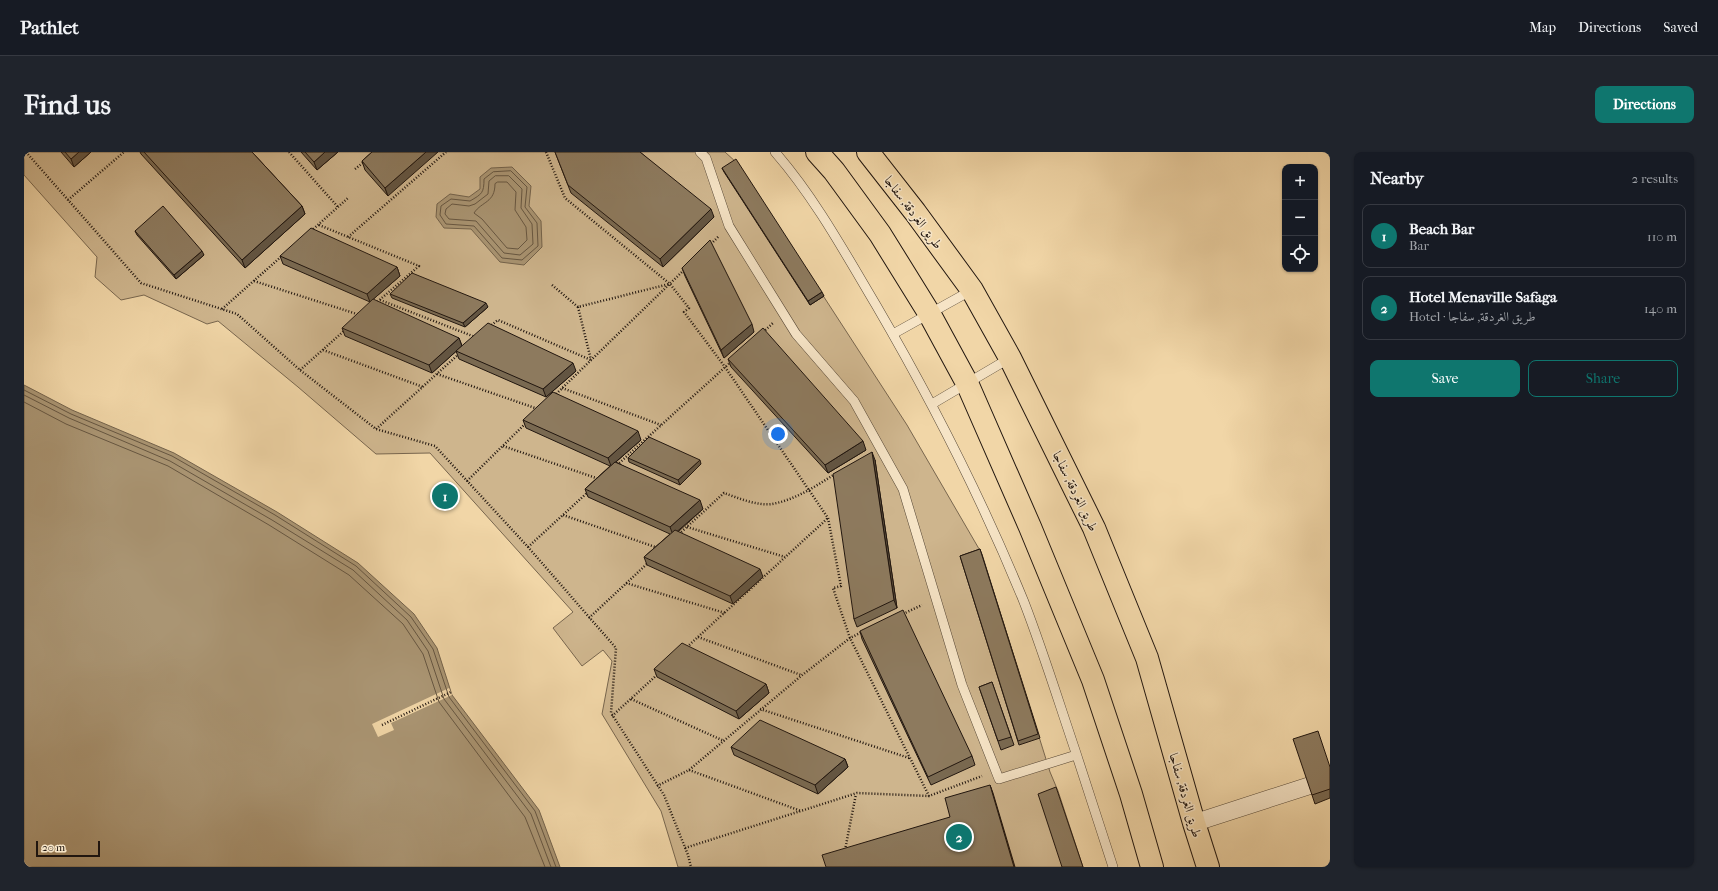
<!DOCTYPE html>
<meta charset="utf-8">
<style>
:root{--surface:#171b24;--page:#20242c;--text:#f1f3f6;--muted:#9ea1a6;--line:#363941;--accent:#0f766e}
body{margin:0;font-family:"IM FELL French Canon",Amiri,serif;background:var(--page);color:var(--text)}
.controls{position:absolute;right:12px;top:12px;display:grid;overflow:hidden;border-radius:8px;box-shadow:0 1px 3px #0004}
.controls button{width:36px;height:36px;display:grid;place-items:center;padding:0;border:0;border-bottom:1px solid var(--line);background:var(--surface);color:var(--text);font:20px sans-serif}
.scale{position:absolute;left:12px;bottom:10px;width:64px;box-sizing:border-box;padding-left:4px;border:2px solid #21160f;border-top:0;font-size:11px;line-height:14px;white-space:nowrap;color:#21160f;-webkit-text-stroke:3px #f6e4c6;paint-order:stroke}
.you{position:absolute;left:754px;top:282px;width:14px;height:14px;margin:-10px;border:3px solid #fff;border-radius:50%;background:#1a73e8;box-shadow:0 0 0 6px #1a73e833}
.badge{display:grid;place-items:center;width:26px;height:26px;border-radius:50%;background:var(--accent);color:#fff;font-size:13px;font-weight:700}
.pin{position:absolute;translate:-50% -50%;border:2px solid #fff;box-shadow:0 1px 4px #0006}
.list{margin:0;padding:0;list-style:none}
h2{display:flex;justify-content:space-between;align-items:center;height:52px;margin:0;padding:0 16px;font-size:17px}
h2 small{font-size:13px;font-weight:400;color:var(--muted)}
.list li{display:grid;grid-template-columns:26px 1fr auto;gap:12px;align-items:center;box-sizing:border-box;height:64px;margin:0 8px 8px;padding:0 8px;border:1px solid var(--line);border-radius:8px}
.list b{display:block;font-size:15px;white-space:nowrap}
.list p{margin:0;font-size:13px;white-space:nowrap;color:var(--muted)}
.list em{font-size:13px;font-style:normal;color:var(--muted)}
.actions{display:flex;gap:8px;padding:12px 16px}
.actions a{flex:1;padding:9px 0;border:1px solid var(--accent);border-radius:8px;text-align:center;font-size:14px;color:var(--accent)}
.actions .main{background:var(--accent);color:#fff}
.icon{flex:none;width:22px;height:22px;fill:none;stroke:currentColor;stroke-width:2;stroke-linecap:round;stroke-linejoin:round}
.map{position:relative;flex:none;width:1306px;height:715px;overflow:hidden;border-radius:8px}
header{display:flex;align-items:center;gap:24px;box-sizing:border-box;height:56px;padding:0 20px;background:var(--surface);border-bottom:1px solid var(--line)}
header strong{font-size:19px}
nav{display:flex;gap:22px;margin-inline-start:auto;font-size:14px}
.intro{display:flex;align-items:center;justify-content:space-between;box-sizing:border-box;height:96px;padding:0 24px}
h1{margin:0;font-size:28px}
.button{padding:10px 18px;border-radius:8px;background:var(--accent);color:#fff;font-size:14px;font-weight:700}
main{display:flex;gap:24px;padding:0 24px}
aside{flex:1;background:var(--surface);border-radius:8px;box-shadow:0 1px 3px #0004}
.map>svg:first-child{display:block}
.green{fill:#ceb58d;stroke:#78664e}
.water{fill:#aa9573;stroke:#73624b}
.pier{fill:#f1d6a7}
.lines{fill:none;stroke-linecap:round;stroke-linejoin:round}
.shore{stroke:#665641;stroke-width:1}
.lane-casing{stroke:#554635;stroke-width:10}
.street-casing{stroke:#554635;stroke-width:18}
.primary-casing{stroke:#21160f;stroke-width:24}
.path{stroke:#21160f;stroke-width:2.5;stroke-dasharray:1 2;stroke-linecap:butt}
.lane{stroke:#f6e4c6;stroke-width:9}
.street{stroke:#f6e4c6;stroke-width:17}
.primary{stroke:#f1d6a7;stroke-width:22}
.wall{fill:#796951;stroke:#21160f}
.shaded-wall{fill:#635542;stroke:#21160f}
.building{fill:#8d7a5e;stroke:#21160f}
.labels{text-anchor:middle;stroke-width:3;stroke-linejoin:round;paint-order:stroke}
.street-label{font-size:13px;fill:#21160f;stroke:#f6e4c6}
</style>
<header>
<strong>Pathlet</strong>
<nav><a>Map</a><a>Directions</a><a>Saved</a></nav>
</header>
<div class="intro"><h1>Find us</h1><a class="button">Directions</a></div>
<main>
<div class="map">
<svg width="1306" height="715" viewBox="0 0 1306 715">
<rect width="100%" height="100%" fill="#f1d6a7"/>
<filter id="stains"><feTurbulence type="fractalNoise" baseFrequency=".005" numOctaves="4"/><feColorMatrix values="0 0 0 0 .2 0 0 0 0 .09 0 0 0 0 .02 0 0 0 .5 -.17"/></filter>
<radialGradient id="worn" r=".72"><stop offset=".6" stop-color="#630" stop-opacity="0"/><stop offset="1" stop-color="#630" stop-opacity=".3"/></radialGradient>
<path class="green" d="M0 0H701L713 11 883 273 958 402 1026 620 1034 639 1059 715H654L637 659 578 562 588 509 579 498 558 514 529 476 549 460 406 301 352 302 274 235 194 169 183 172 120 143 97 148 71 125 73 105 0 23Z"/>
<path class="water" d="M488 15 507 34 505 54 517 69 518 95 500 113 476 110 447 77 420 76 412 65 413 52 426 42 445 45 456 37V25L467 16Z
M0 233 48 258 150 301 253 360 334 411 390 462 413 496 428 543 515 658 536 715H0Z"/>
<path class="pier" d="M425 536 428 543 367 571 370 578 354 585 348 572Z"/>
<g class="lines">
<path class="shore" d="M487 19 503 35 501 55 513 71 514 94 498 108 478 106 450 74 422 72 416 63 417 54 427 47 446 49C458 42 460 41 460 27L469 20Z
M485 24 498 37 497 56 508 72 509 92 496 103 480 101 452 69 425 67 421 62 422 57 428 52 445 54 451 52 464 42 465 29 471 24Z
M474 30H483L492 40 491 58 502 75 503 88 494 97 483 96 458 67 450 61C458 49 471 51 471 32Z
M0 238 47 262 148 304 251 363 332 414 387 465 409 497 425 545 511 659 532 715
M0 243 45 266 146 309 248 368 329 418 383 468 404 499 420 547 507 662 527 715
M0 250 42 272 144 314 245 373 325 423 379 472 399 502 415 550 501 665 521 715"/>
<g class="lane-casing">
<path id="lane" d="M676 0 682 6 705 74 772 182 830 249 879 337 938 533 975 627 1052 603
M751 0C791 46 821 101 852 153 908 249 958 347 1000 450 1019 499 1035 551 1052 601 1064 639 1077 677 1089 715
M869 182 948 138
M908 252 986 206"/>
</g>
<g class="street-casing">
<path id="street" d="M1170 671 1306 627"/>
</g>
<g class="primary-casing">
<path id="primary" d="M793 0 810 19 856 82 905 161 943 231 1006 375 1069 528 1107 642 1128 715
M844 0 891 60 948 138 986 206 1070 376 1123 506 1170 671 1184 715"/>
</g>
<path class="path" d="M2 0 117 131 213 162 276 218 352 277 411 294 504 395 592 496 587 561 640 643 664 703 667 715
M265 0 314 55
M522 0 541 46 646 132 665 156 660 160 701 215 804 366 817 434 809 436 826 486 905 644
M331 17 340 10
M44 48 100 0
M295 73 395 114 352 151
M287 79 325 45
M324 85 422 0
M687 92 695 84
M230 129 336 163
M528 133 554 155 645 132
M356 148 451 185
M554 155 567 208
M198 157 259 103
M465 175 474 168 567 208
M739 180 749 171
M299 198 399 235
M276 218 321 178
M413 222 514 257
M538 236 637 273
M530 244 660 118
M352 277 436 201
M479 294 575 327
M593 313 708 209
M443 329 502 271
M539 363 634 396
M663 375 761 405
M655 382 700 341C714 346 733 354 748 352 771 348 792 334 811 322
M504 395 564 340
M602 431 701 461
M879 462 898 453
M565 466 625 410
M674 485 777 523
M663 495 804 366
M607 547 700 589
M736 557 885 606
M588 564 634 522
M358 573 427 540
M665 618 777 659
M633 634 665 618 777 524 826 486 838 480
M661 696 833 641 905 644 958 624
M821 698 832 642"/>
<use href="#lane" class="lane"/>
<use href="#street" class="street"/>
<use href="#primary" class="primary"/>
</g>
<path class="wall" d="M37 0H67L50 15Z
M116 0H228L278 54 281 62 221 116 117 2Z
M277 0H314L293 18Z
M348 0 364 44 341 18 338 9Z
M531 0H616L690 65 639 115 547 41Z
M698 16 800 144 786 153 700 20Z
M111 79 180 103 152 127 113 83Z
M256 104 373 115 376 124 346 150 259 112Z
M658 116 730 180 700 206 661 124Z
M366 142 464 155 441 175 368 146Z
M318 176 435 186 438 194 408 221 321 184Z
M432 199 552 219 522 245 435 207Z
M704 207 842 298 804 321 707 215Z
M499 268 617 288 592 310 679 357 654 380 739 425 709 452 623 413 620 405 646 382 564 345 561 337 586 314 502 276Z
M604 306 677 312 656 333 605 310Z
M851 308 873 456 833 475 830 467Z
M956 397 1016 586 995 593 936 404Z
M836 479 948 604 951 613 907 633 838 487Z
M630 517 742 532 745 541 715 567 633 525Z
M968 530 990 593 977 598 955 535Z
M707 595 821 607 824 615 794 642 710 603Z
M1306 614V646L1291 652 1288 643Z"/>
<path class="shaded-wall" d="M55 0H67L50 15 47 7Z
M301 0H314L293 18 290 10Z
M402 0H414L364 44 361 36Z
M278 54 281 62 221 116 218 108Z
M687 57 690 65 639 115 636 107Z
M178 99 180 103 152 127 150 123Z
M373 115 376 124 346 150 343 142Z
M798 140 800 144 786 153 784 149Z
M462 151 464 155 441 175 439 171Z
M728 172 730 180 700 206 697 198Z
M435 186 438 194 408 221 405 213Z
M549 211 552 219 522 245 519 237Z
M614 279 617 288 587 314 584 306Z
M839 289 842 298 804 321 801 313Z
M848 300 851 308 873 456 870 448Z
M676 308 677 312 656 333 654 328Z
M676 348 679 357 649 383 646 375Z
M736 417 739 425 709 452 706 444Z
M742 532 745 541 715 567 712 559Z
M821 607 824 615 794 642 791 633Z
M966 633 969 641 991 715H990Z"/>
<path class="building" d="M41 0H55L47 7Z
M120 0H228L278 54 218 108Z
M281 0H301L290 10Z
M348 0H402L361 36 338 9Z
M531 0H616L687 57 636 107 544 33Z
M712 7 798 140 784 149 698 16Z
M139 54 178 99 150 123 111 79Z
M287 76 373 115 343 142 256 104Z
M686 88 728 172 697 198 658 116Z
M388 121 462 151 439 171 366 142Z
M349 147 435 186 405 213 318 176Z
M464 171 549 211 519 237 432 199Z
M739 176 839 289 801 313 704 207Z
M529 240 614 279 584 306 499 268Z
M625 285 676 308 654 328 604 306Z
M848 300 870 448 830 467 809 322Z
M591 310 676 348 646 375 561 337Z
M651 378 736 417 706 444 620 405Z
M956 397 1014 582 994 589 936 404Z
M879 458 948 604 904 625 836 479Z
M658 491 742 532 712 559 630 517Z
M968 530 987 585 974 589 955 535Z
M736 568 821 607 791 633 707 595Z
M1294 579 1306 615V637L1288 643 1269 587Z
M966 633 990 715H802L798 703 926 665 921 646Z
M1032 635 1059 715H1038L1014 642Z"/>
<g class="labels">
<g class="street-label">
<text transform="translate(890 60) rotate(53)" y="5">طريق الغردقة, سفاجا</text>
<text transform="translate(1052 339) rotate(64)" y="5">طريق الغردقة, سفاجا</text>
<text transform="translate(1162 643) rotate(74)" y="5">طريق الغردقة, سفاجا</text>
</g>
</g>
<rect width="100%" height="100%" filter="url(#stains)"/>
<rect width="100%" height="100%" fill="url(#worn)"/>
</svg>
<div class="controls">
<button>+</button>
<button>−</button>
<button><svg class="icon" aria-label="locate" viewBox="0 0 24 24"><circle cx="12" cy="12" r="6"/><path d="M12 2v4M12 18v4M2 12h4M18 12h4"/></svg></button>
</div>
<div class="scale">20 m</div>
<div class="you"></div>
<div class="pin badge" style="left:421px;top:344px">1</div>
<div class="pin badge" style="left:935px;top:685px">2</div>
</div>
<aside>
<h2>Nearby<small>2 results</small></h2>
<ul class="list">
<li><span class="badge">1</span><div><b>Beach Bar</b><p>Bar</p></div><em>110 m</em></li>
<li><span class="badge">2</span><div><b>Hotel Menaville Safaga</b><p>Hotel · طريق الغردقة, سفاجا</p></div><em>140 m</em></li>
</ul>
<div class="actions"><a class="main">Save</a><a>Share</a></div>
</aside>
</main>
